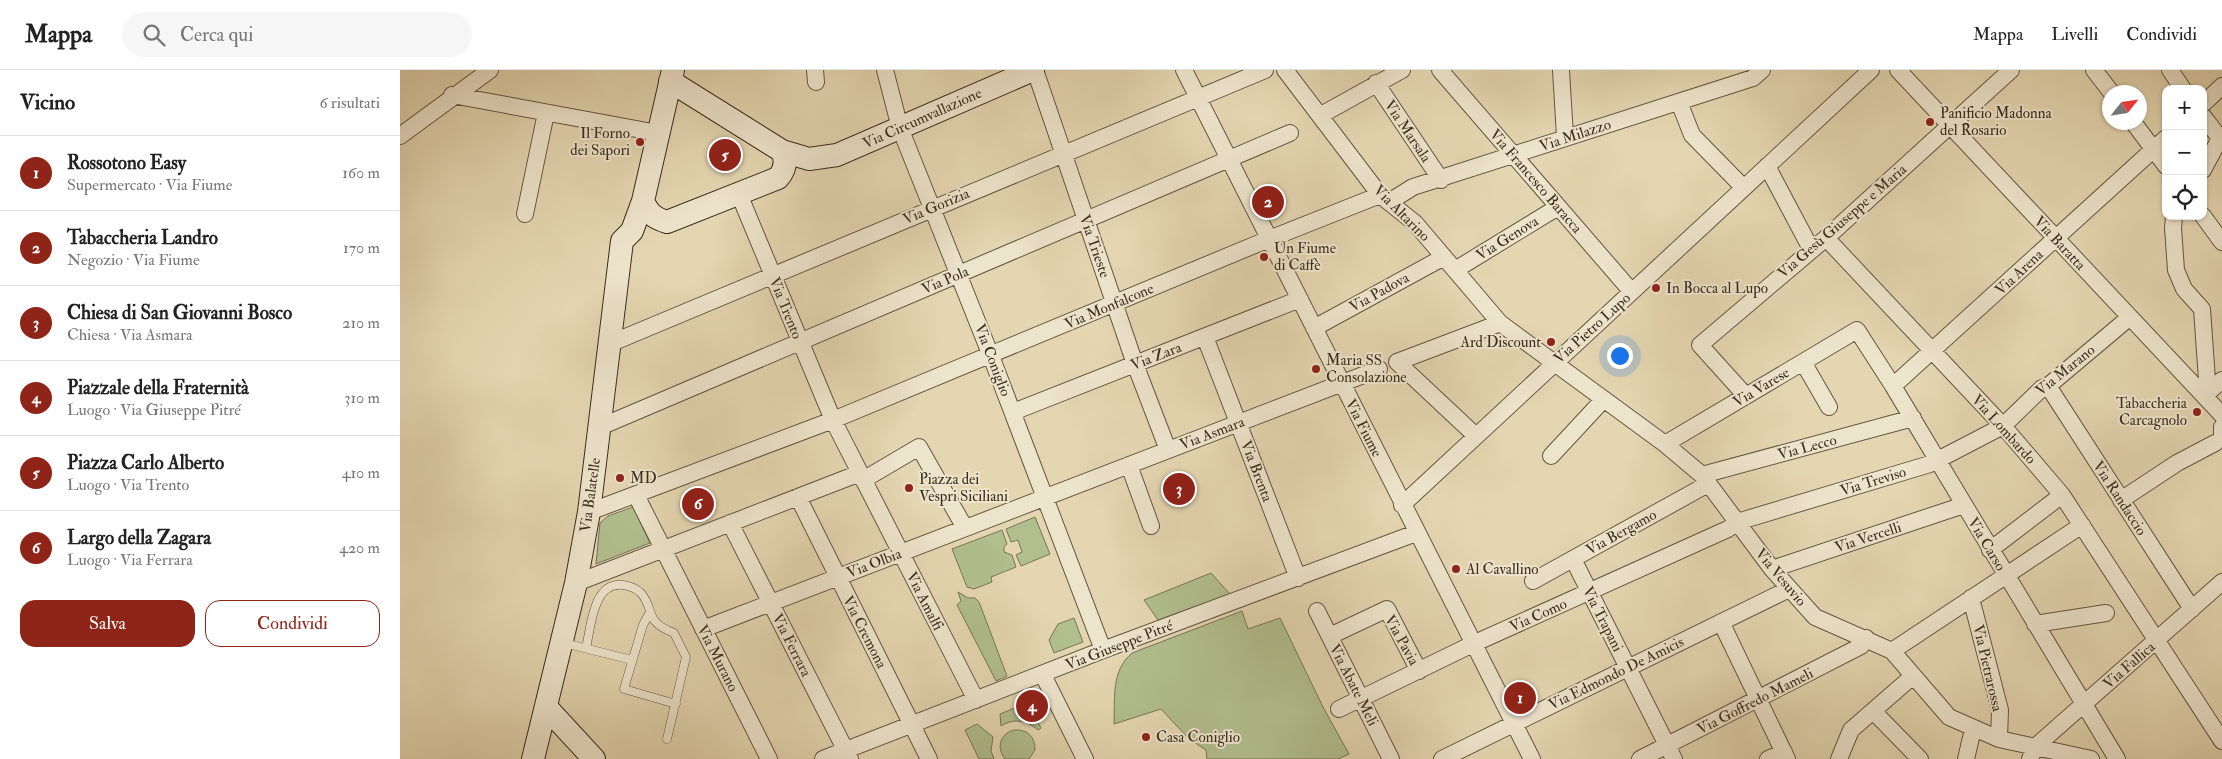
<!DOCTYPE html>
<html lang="it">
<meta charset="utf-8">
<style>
:root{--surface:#fff;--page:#f6f6f6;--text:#222;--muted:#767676;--line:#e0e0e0;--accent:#8f2418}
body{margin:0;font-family:"IM FELL Double Pica",serif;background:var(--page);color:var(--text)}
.controls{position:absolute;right:15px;top:15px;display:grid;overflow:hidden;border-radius:10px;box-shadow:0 1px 4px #0004}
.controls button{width:45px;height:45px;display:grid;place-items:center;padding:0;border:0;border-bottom:1px solid var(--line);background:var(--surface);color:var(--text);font:25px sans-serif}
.compass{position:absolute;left:1702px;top:15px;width:45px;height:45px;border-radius:50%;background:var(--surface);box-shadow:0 1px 4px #0004;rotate:60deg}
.you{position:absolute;left:1219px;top:285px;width:18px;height:18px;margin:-12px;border:4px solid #fff;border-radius:50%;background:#1a73e8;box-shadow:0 0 0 8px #1a73e833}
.badge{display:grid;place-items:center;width:32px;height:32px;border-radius:50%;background:var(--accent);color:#fff;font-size:16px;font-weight:700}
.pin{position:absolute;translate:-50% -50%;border:2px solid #fff;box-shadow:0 1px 5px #0006}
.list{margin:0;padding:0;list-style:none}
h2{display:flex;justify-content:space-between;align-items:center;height:65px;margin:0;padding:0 20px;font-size:21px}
h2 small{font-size:16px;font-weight:400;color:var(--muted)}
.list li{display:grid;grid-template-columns:32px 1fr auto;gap:15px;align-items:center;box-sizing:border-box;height:75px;padding:0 20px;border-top:1px solid var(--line)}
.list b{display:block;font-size:19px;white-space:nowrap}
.list p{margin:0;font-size:16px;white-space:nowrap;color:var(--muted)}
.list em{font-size:16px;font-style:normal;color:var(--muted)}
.actions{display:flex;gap:10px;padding:15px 20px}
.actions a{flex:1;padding:11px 0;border:1px solid var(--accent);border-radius:15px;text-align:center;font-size:18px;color:var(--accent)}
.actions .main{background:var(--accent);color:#fff}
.icon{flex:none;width:28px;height:28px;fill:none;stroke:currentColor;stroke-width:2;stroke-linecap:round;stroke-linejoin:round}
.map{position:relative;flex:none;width:1822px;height:689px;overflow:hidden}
header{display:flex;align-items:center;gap:30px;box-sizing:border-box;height:70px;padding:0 25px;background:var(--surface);border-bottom:1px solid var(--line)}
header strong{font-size:24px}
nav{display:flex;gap:28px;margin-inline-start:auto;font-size:18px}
.search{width:350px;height:45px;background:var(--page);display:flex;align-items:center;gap:12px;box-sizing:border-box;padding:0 18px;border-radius:28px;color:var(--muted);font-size:19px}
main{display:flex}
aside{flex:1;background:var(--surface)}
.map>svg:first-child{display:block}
.green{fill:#b1be8e;stroke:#767656}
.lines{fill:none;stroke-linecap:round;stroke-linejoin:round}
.lane-casing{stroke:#645742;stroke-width:9}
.street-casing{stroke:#645742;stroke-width:18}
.secondary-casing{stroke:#3a2d1d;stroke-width:24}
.lane{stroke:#ede4cc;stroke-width:8}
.street{stroke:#ede4cc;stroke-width:16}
.secondary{stroke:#ede4cc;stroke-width:22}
.poi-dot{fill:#8f2418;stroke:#ede4cc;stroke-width:2}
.labels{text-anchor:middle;stroke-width:4;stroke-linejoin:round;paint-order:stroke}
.poi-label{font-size:15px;fill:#3a2d1d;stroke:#ede4cc;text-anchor:start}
.street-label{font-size:15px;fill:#3a2d1d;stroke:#ede4cc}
</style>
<header>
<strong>Mappa</strong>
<div class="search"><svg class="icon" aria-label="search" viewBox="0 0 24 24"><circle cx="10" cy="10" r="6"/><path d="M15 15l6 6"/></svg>Cerca qui</div>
<nav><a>Mappa</a><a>Livelli</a><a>Condividi</a></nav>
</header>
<main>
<aside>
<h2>Vicino<small>6 risultati</small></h2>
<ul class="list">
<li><span class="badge">1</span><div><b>Rossotono Easy</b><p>Supermercato · Via Fiume</p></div><em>160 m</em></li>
<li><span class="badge">2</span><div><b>Tabaccheria Landro</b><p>Negozio · Via Fiume</p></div><em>170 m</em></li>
<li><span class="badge">3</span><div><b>Chiesa di San Giovanni Bosco</b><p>Chiesa · Via Asmara</p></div><em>210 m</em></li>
<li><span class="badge">4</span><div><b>Piazzale della Fraternità</b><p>Luogo · Via Giuseppe Pitré</p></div><em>310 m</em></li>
<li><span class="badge">5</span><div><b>Piazza Carlo Alberto</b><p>Luogo · Via Trento</p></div><em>410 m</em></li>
<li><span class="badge">6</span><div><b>Largo della Zagara</b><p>Luogo · Via Ferrara</p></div><em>420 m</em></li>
</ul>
<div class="actions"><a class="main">Salva</a><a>Condividi</a></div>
</aside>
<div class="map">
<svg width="1822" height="689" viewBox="0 0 1822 689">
<rect width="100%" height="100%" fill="#e4d6b1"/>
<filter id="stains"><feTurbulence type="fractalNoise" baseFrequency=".004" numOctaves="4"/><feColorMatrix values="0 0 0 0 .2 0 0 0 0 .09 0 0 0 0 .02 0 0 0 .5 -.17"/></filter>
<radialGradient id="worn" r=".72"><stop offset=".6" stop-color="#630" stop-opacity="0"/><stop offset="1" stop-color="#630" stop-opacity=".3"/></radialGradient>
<path class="green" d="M233 437 250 473 196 494 200 453 208 446Z
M635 447 650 484 621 496 616 485 622 482 618 470 611 472 606 459Z
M602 460 607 474 604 477V482L612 485 616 497 591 507 592 512 574 519 567 517 552 479Z
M811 503 830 524 758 550 744 530Z
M558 522 568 528H575L579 532 607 606 596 611 557 535 561 531Z
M842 541 848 559 880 548 923 637 949 684 938 689H807L806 680 788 668 761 639 714 654C715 628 711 601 732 583Z
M674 548 683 572 654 583 649 570 658 554Z
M627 633 641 658 638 660C626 650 614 648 601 656L600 644Z
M577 654 593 667 591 681 594 689H579L565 660Z
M614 660C628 659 635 667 635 680L629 689H605C596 677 600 664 614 660Z"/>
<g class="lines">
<g class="lane-casing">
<path id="lane" d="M249 544 243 555 224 619 276 634
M164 573 232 590
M186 578C191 557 193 511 223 515 230 516 236 518 241 523 256 541 243 551 274 563L286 587 267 669"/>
</g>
<g class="street-casing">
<path id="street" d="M415 0 416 12
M485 0 500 58 591 286 703 580
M635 0 735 294 768 380
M784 0 1132 689
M885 0 980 125 1015 153 1100 253 1265 374 1302 405 1372 499 1415 547 1492 581 1549 647 1599 669 1691 689
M1040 0 1232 222
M1161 0 1165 67
M1498 0 1822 345
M1694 0 1711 22
M1770 0 1783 19
M976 13 1041 110
M52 25 258 63
M1279 32 1292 65 1344 118
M1803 34 1822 16
M921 45 1002 0
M1803 46 1822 71
M1733 52 1766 96
M0 66 90 0
M1367 96 1411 179
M1803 100 1820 68
M339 124 433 350 576 630
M989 132 1013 117 1353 8 1362 0
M125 144 146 43
M1774 146 1773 158 1776 200 1784 219 1802 239 1807 310
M1803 146 1822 172
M1426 168 1603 356 1662 425 1822 671
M1055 200 1158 137
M914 258 1044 187
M805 267 898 508
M209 274 865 0
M1403 292 1429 337
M1493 316 1766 68
M1648 316 1792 539
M1346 326 1300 275 1426 168 1611 0
M1804 326 1822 310
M613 342 900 229
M200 357 890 63
M1822 357V368
M1076 366 997 292 1100 253
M1265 374 1457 260 1493 316 1717 689
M1151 386 1204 329
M729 395 751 456
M1302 405 1513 348
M463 410 519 377 565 458
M236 425 369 689
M398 427 529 689
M1721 430 1777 393 1815 373
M1002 435 1471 0
M189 442 433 350 869 169 980 125
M330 453 450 689
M1590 480 1662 425
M1173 489 1274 689
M1372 499 1564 435
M1133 511 1308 414
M176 513 460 403
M1571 528 1600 640 1599 669
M917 541 991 689
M1321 552 1387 689
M1635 554 1706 543
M303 559 979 299
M930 566 987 539 1019 601
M1492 581 1682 455
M643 605 685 689
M939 639 1075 573 1328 459 1337 452 1530 394 1603 356 1642 318 1648 316 1730 247
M1473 641 1520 689
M423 689 703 580 1016 463
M1042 689 1389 519
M1240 689 1461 576 1466 568
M1368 689 1384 682
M1439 689 1451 660 1513 606
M1566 689 1573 659
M1630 689 1635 677 1822 512"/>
</g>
<g class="secondary-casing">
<path id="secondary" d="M382 81 409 89 437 85 633 0
M243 131C249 144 254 148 267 152L378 108C385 100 387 91 382 81L270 11
M146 637 194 689
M133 689 176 513 189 442 222 171 232 161 243 131 273 0"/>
</g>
<use href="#lane" class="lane"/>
<use href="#street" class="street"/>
<use href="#secondary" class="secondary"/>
</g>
<g class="poi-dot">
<circle cx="1530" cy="52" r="5"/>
<circle cx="240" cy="72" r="5"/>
<circle cx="864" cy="187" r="5"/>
<circle cx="1256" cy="218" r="5"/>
<circle cx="1151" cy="272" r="5"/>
<circle cx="916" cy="299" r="5"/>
<circle cx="1797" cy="342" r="5"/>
<circle cx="220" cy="408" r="5"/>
<circle cx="509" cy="418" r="5"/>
<circle cx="1056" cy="499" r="5"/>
<circle cx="746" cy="667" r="5"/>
</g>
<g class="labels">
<g class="poi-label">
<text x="1540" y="48">Panificio Madonna<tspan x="1540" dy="17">del Rosario</tspan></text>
<text x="230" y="68" text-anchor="end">Il Forno<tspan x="230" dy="17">dei Sapori</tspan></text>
<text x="874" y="183">Un Fiume<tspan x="874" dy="17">di Caffè</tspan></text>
<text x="1266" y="223">In Bocca al Lupo</text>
<text x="1141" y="277" text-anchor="end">Ard Discount</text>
<text x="926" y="295">Maria SS<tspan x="926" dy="17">Consolazione</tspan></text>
<text x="1787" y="338" text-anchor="end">Tabaccheria<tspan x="1787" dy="17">Carcagnolo</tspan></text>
<text x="230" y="413">MD</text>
<text x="519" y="414">Piazza dei<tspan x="519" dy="17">Vespri Siciliani</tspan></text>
<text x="1066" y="504">Al Cavallino</text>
<text x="756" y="672">Casa Coniglio</text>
</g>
<g class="street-label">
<text transform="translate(522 48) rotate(-24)" y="5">Via Circumvallazione</text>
<text transform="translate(1008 61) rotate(56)" y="5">Via Marsala</text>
<text transform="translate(1175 65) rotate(-18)" y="5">Via Milazzo</text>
<text transform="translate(1136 111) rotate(49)" y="5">Via Francesco Baracca</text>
<text transform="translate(536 136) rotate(-23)" y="5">Via Gorizia</text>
<text transform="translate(1002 143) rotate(45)" y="5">Via Altarino</text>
<text transform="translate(1442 151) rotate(-41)" y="5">Via Gesù Giuseppe e Maria</text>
<text transform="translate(1107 168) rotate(-32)" y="5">Via Genova</text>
<text transform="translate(1660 173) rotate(47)" y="5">Via Baratta</text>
<text transform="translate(695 176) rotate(71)" y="5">Via Trieste</text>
<text transform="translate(1619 202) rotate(-43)" y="5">Via Arena</text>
<text transform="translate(545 210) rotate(-23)" y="5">Via Pola</text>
<text transform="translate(979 222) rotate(-29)" y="5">Via Padova</text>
<text transform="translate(709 236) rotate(-23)" y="5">Via Monfalcone</text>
<text transform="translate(386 238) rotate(68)" y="5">Via Trento</text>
<text transform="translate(1192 258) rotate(-42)" y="5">Via Pietro Lupo</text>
<text transform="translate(756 286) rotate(-21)" y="5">Via Zara</text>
<text transform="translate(593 290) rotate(69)" y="5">Via Coniglio</text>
<text transform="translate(1665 300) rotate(-39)" y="5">Via Marano</text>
<text transform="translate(1361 317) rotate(-31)" y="5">Via Varese</text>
<text transform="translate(964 358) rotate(63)" y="5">Via Fiume</text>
<text transform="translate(1604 359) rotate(48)" y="5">Via Lombardo</text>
<text transform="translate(812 363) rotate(-21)" y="5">Via Asmara</text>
<text transform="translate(1407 377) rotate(-15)" y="5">Via Lecco</text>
<text transform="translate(857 401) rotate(69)" y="5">Via Brenta</text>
<text transform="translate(1473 411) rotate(-17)" y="5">Via Treviso</text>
<text transform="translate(190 425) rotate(-82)" y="5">Via Balatelle</text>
<text transform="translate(1720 428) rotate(57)" y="5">Via Randaccio</text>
<text transform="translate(1221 462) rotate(-29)" y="5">Via Bergamo</text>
<text transform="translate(1468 467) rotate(-18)" y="5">Via Vercelli</text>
<text transform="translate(1587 474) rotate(59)" y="5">Via Carso</text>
<text transform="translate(474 493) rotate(-21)" y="5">Via Olbia</text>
<text transform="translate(1381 507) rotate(50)" y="5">Via Vesuvio</text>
<text transform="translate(525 531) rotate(63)" y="5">Via Amalfi</text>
<text transform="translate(1138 545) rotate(-24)" y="5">Via Como</text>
<text transform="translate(1203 549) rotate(63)" y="5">Via Trapani</text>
<text transform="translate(465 562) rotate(63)" y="5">Via Cremona</text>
<text transform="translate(1002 570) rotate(61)" y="5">Via Pavia</text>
<text transform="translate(392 575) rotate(63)" y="5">Via Ferrara</text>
<text transform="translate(719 575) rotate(-21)" y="5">Via Giuseppe Pitré</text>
<text transform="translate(318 588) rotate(63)" y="5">Via Murano</text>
<text transform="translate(1729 595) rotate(-41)" y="5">Via Fallica</text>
<text transform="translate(1588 598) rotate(77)" y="5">Via Pietrarossa</text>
<text transform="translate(1216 603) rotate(-26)" y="5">Via Edmondo De Amicis</text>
<text transform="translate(954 615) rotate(63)" y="5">Via Abate Meli</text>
<text transform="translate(1355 631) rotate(-27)" y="5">Via Goffredo Mameli</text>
</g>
</g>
<rect width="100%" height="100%" filter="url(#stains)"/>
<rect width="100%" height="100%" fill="url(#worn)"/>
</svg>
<div class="controls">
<button>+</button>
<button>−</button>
<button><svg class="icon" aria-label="locate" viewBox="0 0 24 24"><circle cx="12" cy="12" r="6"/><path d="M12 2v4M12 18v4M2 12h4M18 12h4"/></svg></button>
</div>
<svg class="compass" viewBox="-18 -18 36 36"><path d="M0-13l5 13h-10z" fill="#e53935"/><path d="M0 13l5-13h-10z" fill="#767676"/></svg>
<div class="you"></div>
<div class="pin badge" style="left:1120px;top:628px">1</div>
<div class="pin badge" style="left:868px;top:132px">2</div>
<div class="pin badge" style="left:779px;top:419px">3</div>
<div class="pin badge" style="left:632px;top:636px">4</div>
<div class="pin badge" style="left:325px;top:85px">5</div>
<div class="pin badge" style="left:298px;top:434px">6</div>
</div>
</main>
